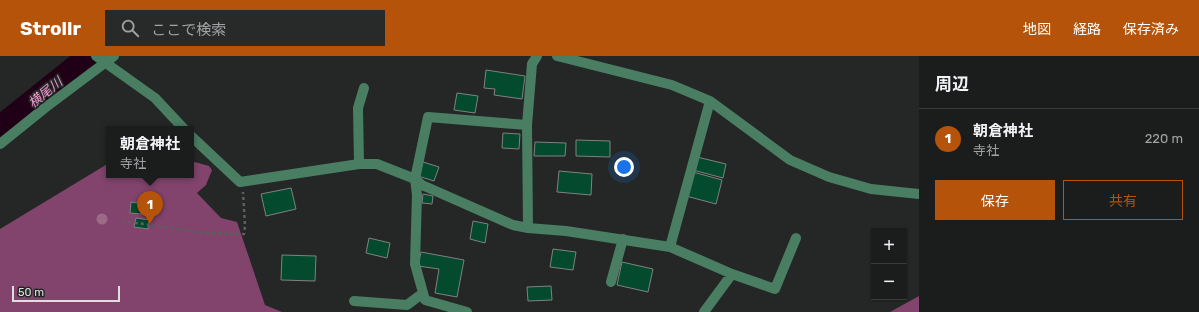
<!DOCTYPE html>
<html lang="ja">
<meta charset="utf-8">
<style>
:root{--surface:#1b1d1c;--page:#282a29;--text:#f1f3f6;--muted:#a0a2a3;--line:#393b3b;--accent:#b45309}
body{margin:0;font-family:Rubik,"Noto Sans JP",sans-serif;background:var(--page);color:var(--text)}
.controls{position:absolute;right:12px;bottom:12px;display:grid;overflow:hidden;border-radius:0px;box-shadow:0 1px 3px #0004}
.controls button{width:36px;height:36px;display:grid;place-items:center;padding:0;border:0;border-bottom:1px solid var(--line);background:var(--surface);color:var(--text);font:20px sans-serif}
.scale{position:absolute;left:12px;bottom:10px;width:108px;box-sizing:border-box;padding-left:4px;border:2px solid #dee0df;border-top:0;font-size:11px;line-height:14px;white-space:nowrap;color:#dee0df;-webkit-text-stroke:3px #242725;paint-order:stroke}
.you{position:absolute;left:624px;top:111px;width:14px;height:14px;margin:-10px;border:3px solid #fff;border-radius:50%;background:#1a73e8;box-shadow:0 0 0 6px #1a73e833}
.badge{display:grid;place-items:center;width:26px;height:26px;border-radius:50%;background:var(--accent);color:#fff;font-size:13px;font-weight:700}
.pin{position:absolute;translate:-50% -33px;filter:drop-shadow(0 1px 2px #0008)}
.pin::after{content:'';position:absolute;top:21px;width:14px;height:12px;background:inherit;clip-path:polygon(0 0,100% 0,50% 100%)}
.popup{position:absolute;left:106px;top:70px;width:88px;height:52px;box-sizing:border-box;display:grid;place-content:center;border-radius:0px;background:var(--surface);filter:drop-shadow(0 1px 3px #0005);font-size:13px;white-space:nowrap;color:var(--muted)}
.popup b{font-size:15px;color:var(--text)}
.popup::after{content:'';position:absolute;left:50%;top:100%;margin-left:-8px;border:8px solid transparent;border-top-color:var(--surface)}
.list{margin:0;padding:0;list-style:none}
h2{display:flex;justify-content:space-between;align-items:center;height:52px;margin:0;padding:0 16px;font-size:17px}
h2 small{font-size:13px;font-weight:400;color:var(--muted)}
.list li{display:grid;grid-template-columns:26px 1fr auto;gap:12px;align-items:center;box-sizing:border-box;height:60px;padding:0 16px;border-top:1px solid var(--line)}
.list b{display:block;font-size:15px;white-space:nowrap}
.list p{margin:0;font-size:13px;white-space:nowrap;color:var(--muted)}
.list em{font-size:13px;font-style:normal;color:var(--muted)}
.actions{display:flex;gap:8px;padding:12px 16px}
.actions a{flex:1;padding:9px 0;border:1px solid var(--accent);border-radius:0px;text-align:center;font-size:14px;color:var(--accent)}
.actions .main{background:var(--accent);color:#fff}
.icon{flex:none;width:22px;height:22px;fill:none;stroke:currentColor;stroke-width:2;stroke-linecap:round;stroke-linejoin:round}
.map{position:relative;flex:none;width:919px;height:256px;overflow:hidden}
header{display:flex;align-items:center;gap:24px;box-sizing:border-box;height:56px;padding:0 20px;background:var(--accent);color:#fff}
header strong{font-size:19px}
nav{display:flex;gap:22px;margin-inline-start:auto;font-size:14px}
.search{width:280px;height:36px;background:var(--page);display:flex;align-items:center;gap:10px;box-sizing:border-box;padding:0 14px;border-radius:0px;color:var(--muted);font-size:15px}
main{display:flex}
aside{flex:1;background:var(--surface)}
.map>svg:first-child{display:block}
.forest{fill:#82446d}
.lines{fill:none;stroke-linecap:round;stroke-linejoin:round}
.river{stroke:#200016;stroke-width:26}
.building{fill:#034a2f;stroke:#7f8280}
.path{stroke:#5d5f5e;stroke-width:2.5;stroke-dasharray:3 3;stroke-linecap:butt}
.minor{stroke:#497e63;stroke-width:10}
.tree{fill:#9b6a89}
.labels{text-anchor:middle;stroke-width:3.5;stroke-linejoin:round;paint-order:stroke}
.water-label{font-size:13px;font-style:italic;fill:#f79cd6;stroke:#242725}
</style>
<header>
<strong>Strollr</strong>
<div class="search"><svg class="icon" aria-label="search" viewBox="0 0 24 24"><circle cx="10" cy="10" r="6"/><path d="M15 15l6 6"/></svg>ここで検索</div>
<nav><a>地図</a><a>経路</a><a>保存済み</a></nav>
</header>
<main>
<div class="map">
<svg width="919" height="256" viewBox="0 0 919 256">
<rect width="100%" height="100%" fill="#242725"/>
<path class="forest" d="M191 105 209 110 212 114 206 129 197 137 221 162 237 166 265 249 282 256H0V173L109 107V119H191Z
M919 240V256H890Z"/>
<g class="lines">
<path class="river" d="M0 73 91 0"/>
</g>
<path class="building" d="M486 14 525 20 522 43 494 39 495 33 484 32Z
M457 37 478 40 475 57 454 54Z
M503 77 520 78 519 93 502 92Z
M576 84 610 85V101L576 100Z
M535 86 566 87 565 100H534Z
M697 101 726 108 723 122 693 114Z
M423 106 439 111 434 125 418 120Z
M559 115 592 118 591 139 557 136Z
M693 116 722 124 716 148 686 140Z
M291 132 296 153 266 160 261 138Z
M423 138 433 140 432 148 422 147Z
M131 146 143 148 142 158 130 157Z
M136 162 149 164 148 173 134 171Z
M473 165 488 168 485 187 470 183Z
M369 182 390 187 387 202 366 197Z
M553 193 576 196 573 214 550 211Z
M421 196 464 204 457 241 435 237 439 213 418 210Z
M282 199 316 200 315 225 281 224Z
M622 206 653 213 648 236 617 229Z
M551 230 552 244 528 245 527 231Z"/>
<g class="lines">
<path class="path" d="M123 165 205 177 244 178 245 170 243 136"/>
<path class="minor" d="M96 0 155 42 184 73
M557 0 672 29 710 45 790 104 829 121 871 133 919 138
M191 80 240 126 359 108H377L415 123 422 129 513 169 528 172 566 175 670 191 732 218 775 233 796 182
M0 88 46 51 114 0
M359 108 358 52 364 32
M528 172 527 69 532 8 537 0
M670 191 710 45
M611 226 623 183
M354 245 407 249 423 237
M467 256 425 244 415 208 417 139 415 123 428 61 527 69
M704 256 732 218"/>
</g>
<circle class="tree" cx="102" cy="163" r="5.5"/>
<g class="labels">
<g class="water-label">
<text transform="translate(45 36) rotate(-39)" y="5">横尾川</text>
</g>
</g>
</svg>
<div class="controls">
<button>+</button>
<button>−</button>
</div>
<div class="scale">50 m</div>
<div class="you"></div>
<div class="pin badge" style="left:150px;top:168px">1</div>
<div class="popup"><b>朝倉神社</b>寺社</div>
</div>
<aside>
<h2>周辺<small></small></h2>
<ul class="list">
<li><span class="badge">1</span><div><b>朝倉神社</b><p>寺社</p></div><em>220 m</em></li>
</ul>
<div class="actions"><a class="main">保存</a><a>共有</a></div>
</aside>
</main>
